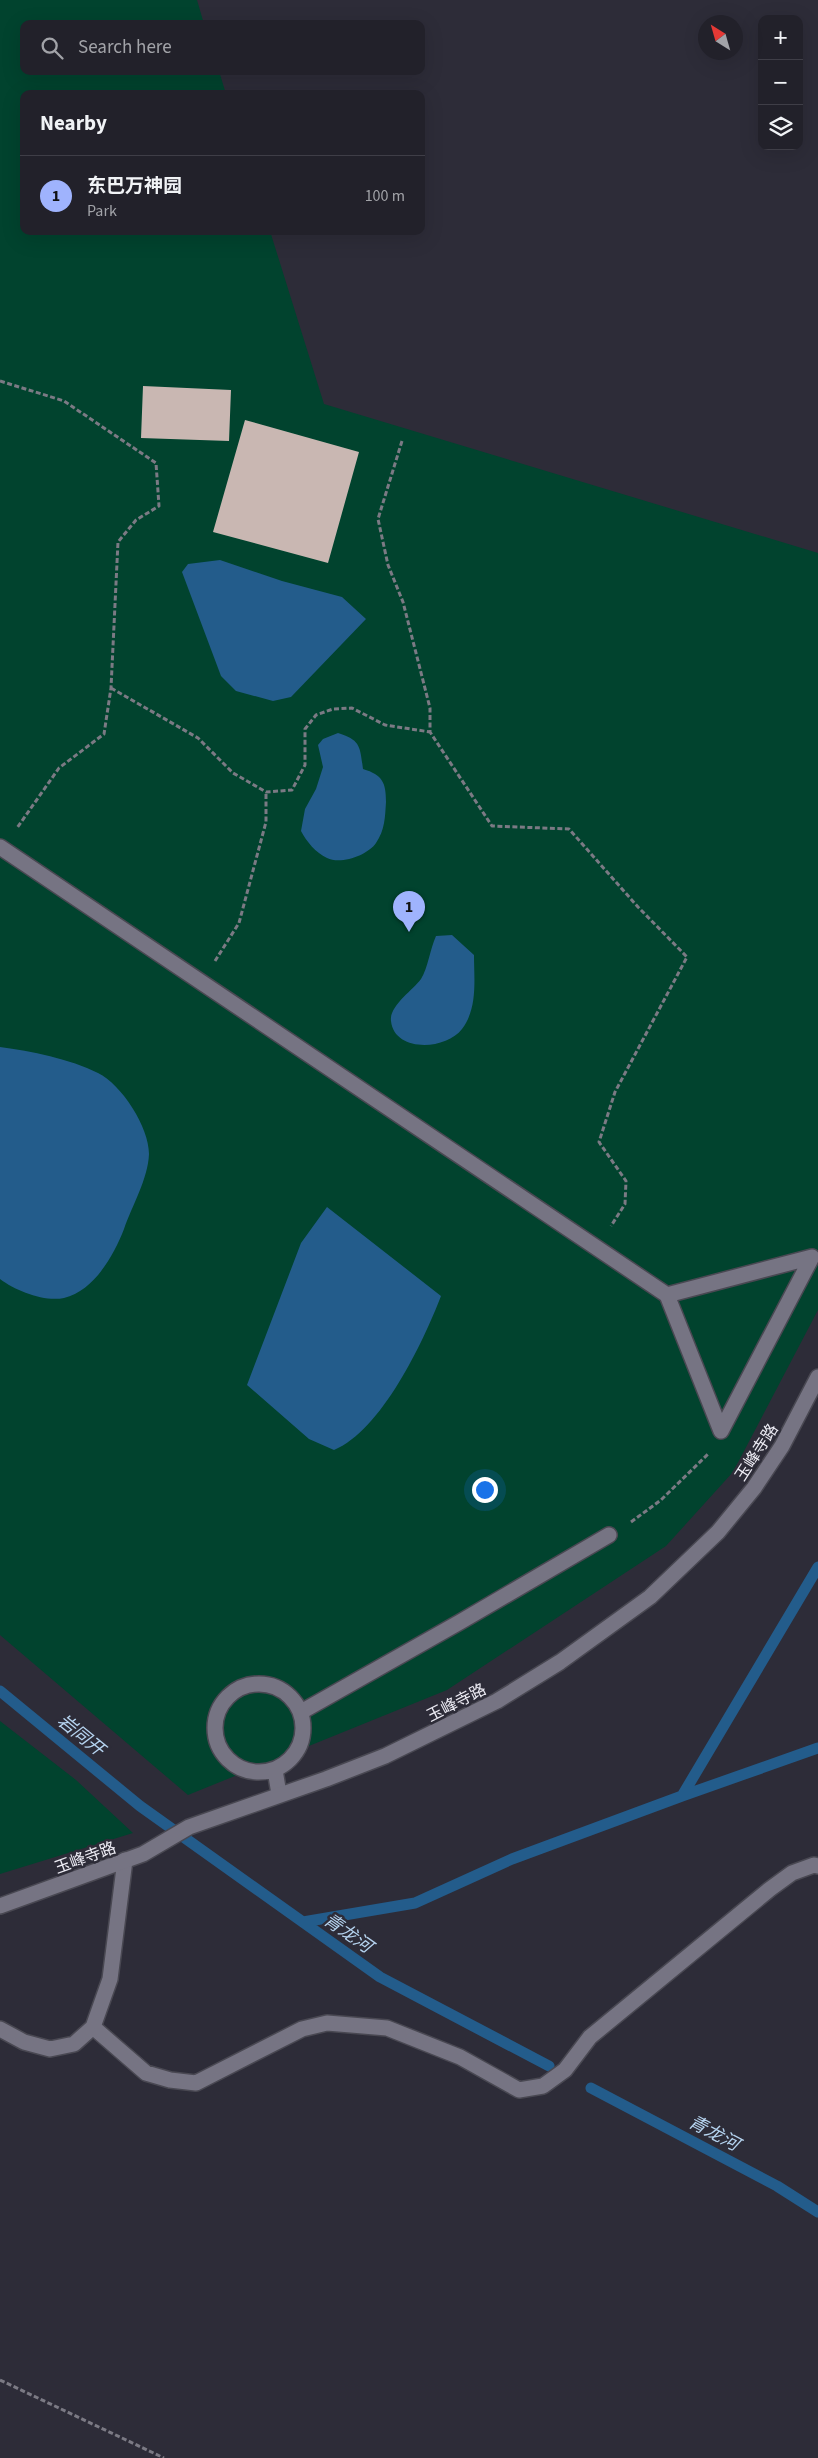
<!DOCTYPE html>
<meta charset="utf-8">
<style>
:root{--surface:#22212a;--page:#2a2932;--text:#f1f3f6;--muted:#a2a3a8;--line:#3f3e47;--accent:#9fb3fd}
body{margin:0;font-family:"Source Sans 3","Noto Sans SC",sans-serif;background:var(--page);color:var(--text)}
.controls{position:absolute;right:15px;top:15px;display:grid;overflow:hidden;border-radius:10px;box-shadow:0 5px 20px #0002}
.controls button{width:45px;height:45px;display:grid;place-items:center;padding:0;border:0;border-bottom:1px solid var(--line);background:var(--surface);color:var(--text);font:25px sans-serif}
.compass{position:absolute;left:698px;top:15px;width:45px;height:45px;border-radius:50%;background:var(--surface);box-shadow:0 5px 20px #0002;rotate:323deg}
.you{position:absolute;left:484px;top:1489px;width:18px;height:18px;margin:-12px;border:4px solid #fff;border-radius:50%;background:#1a73e8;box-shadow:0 0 0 8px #1a73e833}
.badge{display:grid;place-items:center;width:32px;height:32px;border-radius:50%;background:var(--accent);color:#111;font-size:16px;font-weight:700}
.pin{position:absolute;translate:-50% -41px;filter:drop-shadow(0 1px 2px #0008)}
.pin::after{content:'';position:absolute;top:26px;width:18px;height:15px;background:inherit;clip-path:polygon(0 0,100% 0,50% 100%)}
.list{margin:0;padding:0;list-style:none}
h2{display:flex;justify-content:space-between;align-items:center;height:65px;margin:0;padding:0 20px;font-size:21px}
h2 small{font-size:16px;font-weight:400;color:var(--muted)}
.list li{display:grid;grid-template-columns:32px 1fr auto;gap:15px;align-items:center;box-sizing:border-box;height:80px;padding:0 20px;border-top:1px solid var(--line)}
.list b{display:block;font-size:19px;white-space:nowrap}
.list p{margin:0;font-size:16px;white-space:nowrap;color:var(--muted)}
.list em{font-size:16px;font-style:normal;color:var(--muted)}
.icon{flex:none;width:28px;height:28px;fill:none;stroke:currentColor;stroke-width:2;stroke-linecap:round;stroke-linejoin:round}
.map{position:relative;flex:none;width:818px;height:2458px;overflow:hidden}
.search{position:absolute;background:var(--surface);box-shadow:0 5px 20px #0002;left:20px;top:20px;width:405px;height:55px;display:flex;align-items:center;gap:12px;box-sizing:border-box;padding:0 18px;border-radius:10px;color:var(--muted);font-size:19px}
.panel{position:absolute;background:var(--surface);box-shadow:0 5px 20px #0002;left:20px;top:90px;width:405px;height:145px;border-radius:10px}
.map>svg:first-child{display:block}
.green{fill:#01432e}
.water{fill:#235c8b}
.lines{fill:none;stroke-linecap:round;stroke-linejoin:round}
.stream{stroke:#235c8b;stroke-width:11}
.building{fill:#c9b7b2}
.service-casing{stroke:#494852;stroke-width:18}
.pedestrian-casing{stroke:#494852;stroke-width:18}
.secondary-casing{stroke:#494852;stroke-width:18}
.path{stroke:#7b7a84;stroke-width:3;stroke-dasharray:5 2.5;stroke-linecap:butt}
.service{stroke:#767483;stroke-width:15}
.pedestrian{stroke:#767483;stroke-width:15}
.secondary{stroke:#767483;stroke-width:15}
.labels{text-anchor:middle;stroke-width:5;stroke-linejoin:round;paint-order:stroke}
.street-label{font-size:16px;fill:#eeedf5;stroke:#2d2c38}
.water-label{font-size:18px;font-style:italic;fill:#b6d4f0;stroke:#2d2c38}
</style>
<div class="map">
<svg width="818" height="2458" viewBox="0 0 818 2458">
<rect width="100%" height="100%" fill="#2d2c38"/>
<path class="green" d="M0 0H197L204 24H24V71H219L226 94H24V231H270L324 404 818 553V1310L733 1472 666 1546 447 1690 188 1795 0 1635Z
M0 1721 76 1780 133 1833 0 1874Z"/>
<path class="water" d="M220 560 282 581 342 597 366 619 291 697 273 701 236 691 221 676 182 572 188 564Z
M338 733C361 740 360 747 363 769 383 775 386 783 386 802 385 817 385 830 376 843 368 855 341 865 327 858 316 853 306 841 301 831L305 809 316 789 323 767 318 745 323 739Z
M452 935 474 955C474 979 478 1008 462 1029 445 1051 394 1052 391 1021 389 1006 413 990 421 979 428 968 430 949 436 936Z
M0 1047C31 1051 70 1059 98 1073 122 1085 149 1127 149 1154 148 1179 132 1206 124 1229 114 1255 94 1291 64 1298 44 1302 16 1291 0 1279Z
M327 1207 441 1296C423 1343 381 1431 334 1450L309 1439 247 1385 301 1243Z"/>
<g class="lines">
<path class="stream" d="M0 1691 140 1806 380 1977 549 2066
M682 1796 818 1748
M303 1922 415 1903 512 1859 682 1796 818 1567
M591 2088 777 2186 818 2212"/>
</g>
<path class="building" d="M143 386 231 390 229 441 141 438Z
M245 420 359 452 328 563 213 532Z"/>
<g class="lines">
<g class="service-casing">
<path id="service" d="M215 1728a44 44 0 1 1 88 0a44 44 0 1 1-88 0Z
M301 1712 460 1622 609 1535
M275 1770 279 1794
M93 2027 146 2073 170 2080 196 2083 302 2029 327 2023 387 2028 460 2057 519 2090 543 2086 565 2070 590 2037 770 1889 792 1873 814 1865 818 1866
M0 2029 24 2042 50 2049 74 2044 93 2027 110 1979 125 1860"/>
</g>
<g class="pedestrian-casing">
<path id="pedestrian" d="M0 847 667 1295
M812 1257 721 1431 667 1295Z"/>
</g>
<g class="secondary-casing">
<path id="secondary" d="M0 1906 143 1854 189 1827 326 1779 385 1756 497 1701 560 1662 650 1597 718 1532 754 1488 782 1446 818 1377"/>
</g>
<path class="path" d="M0 381 64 401 156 463 159 506 136 520 118 542 111 688 104 734 59 768 17 828
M402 441 378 519 388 565 403 602 430 708V732L492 826 569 829 638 907 687 957 615 1092 599 1142 626 1181 625 1204 611 1226
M111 688 198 738 233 773 266 792 292 790 305 765V729L316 715 333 709 352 708 385 725 430 732
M215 961 239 923 266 822V792
M631 1522 661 1500 708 1454
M0 2380 164 2458"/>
<use href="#service" class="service"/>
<use href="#pedestrian" class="pedestrian"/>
<use href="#secondary" class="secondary"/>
</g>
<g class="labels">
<g class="street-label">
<text transform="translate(756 1452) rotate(-57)" y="6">玉峰寺路</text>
<text transform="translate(456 1702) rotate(-27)" y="6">玉峰寺路</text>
<text transform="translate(85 1857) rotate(-20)" y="6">玉峰寺路</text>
</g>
<g class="water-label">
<text transform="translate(81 1735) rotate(39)" y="6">岩同开</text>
<text transform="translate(348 1933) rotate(35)" y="6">青龙河</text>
<text transform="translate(714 2133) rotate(28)" y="6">青龙河</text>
</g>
</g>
</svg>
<div class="controls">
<button>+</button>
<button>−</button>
<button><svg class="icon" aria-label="layers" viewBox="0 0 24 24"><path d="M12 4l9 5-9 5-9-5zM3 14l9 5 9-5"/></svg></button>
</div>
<svg class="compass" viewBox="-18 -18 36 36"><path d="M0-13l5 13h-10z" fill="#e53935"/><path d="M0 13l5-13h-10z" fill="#a2a3a8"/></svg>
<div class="you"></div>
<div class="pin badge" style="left:409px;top:932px">1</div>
<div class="search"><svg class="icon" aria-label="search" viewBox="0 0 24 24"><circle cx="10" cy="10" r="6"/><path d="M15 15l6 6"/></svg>Search here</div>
<section class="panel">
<h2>Nearby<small></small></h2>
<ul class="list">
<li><span class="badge">1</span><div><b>东巴万神园</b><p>Park</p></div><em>100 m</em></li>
</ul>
</section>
</div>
